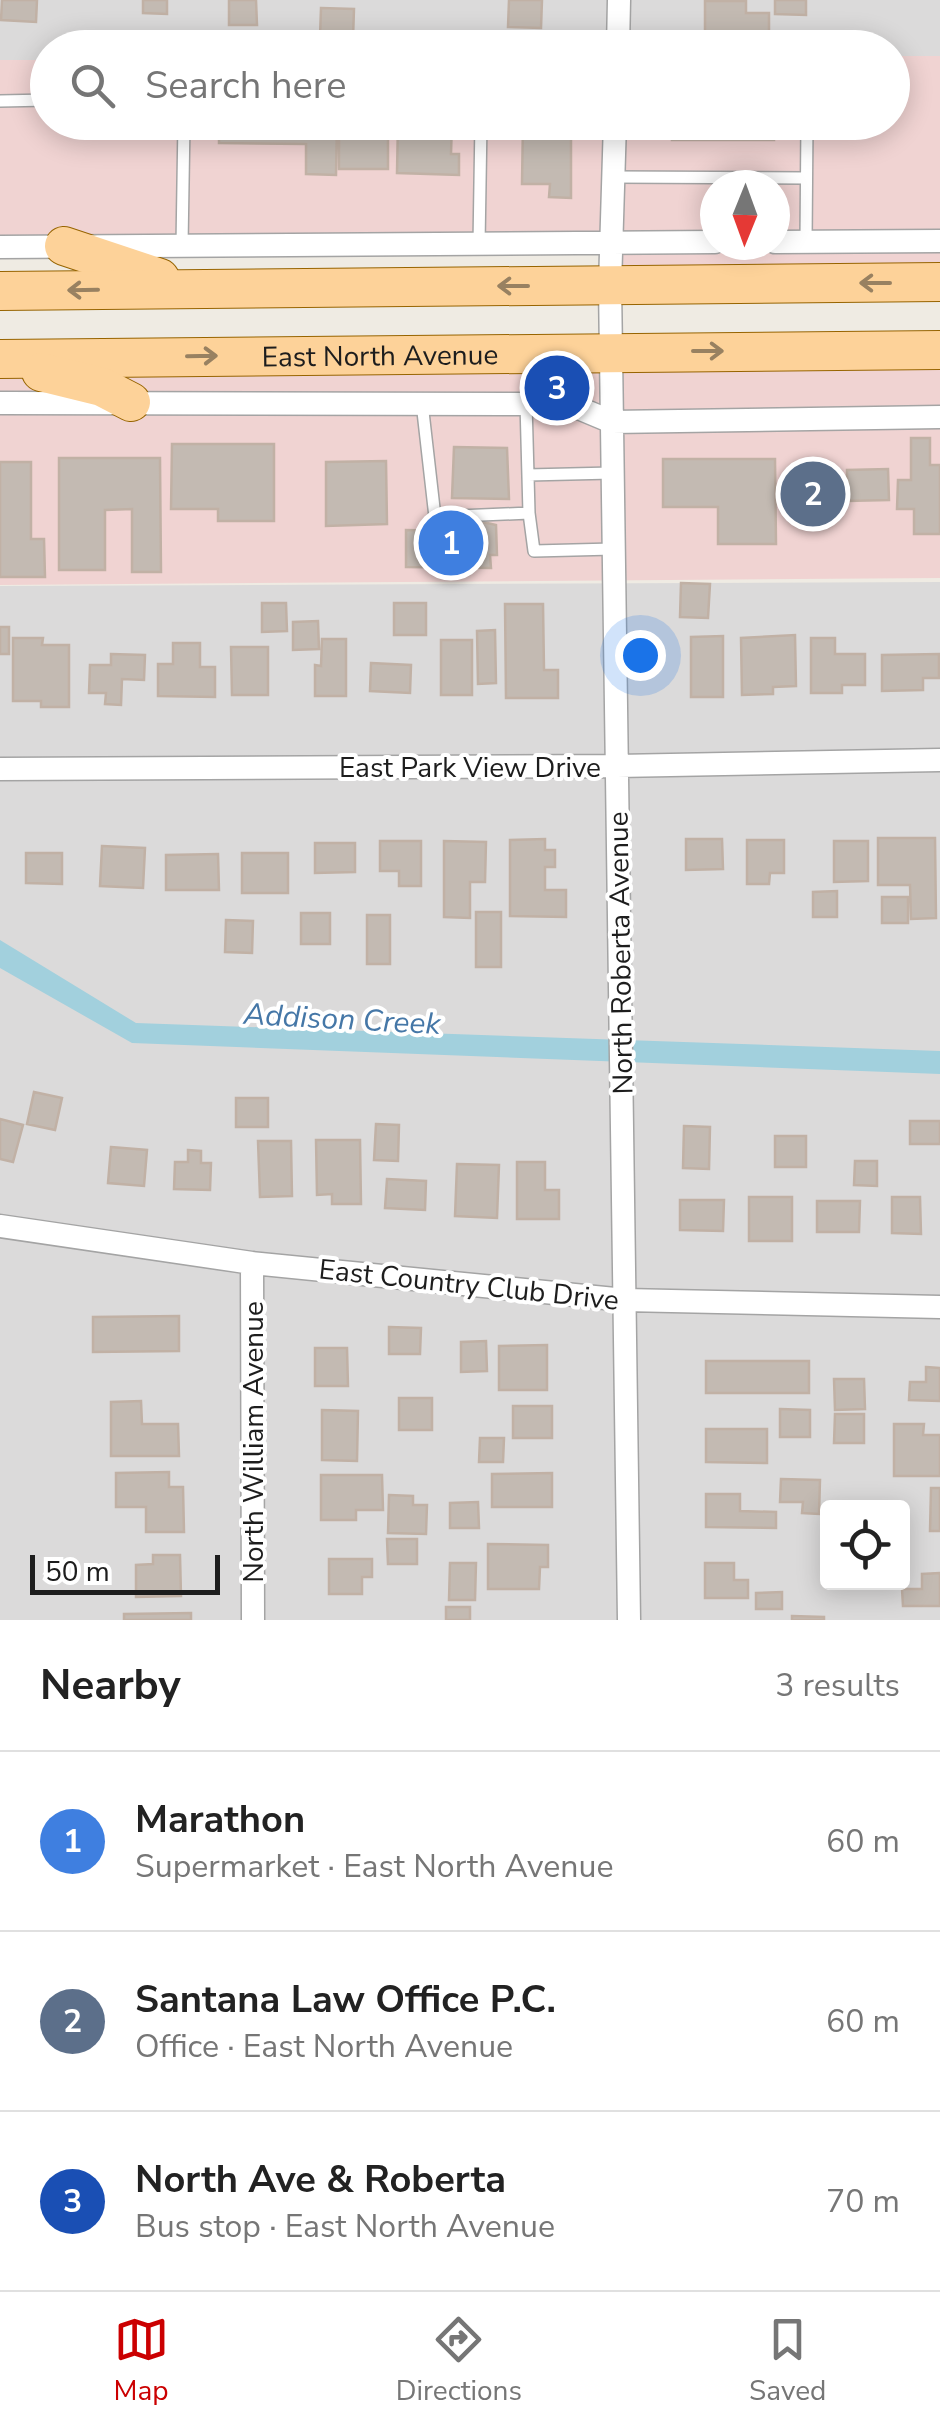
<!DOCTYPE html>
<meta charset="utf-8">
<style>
:root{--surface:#fff;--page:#f2f2f2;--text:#222;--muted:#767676;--line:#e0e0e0;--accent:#cb0001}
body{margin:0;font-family:"Nunito Sans",sans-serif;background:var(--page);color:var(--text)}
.controls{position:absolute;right:30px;bottom:30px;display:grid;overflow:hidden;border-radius:10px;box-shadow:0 5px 25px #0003}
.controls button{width:90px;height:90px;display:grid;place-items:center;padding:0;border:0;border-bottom:2px solid var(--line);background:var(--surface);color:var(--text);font:50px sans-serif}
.compass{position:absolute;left:700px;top:170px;width:90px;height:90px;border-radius:50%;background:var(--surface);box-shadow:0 5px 25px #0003;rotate:181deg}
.scale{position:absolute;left:30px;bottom:25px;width:190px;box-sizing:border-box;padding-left:10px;border:5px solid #1d1d1d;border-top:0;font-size:28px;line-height:35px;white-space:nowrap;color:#1d1d1d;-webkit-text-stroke:8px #fff;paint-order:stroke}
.you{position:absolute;left:640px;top:655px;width:35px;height:35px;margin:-25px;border:8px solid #fff;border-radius:50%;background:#1a73e8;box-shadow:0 0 0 15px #1a73e833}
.badge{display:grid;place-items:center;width:65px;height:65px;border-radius:50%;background:var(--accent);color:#fff;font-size:32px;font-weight:700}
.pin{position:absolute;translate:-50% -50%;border:5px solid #fff;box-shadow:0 2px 10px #0006}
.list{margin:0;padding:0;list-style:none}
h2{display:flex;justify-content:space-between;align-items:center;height:130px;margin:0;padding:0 40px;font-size:42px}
h2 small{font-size:32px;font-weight:400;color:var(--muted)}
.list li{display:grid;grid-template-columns:65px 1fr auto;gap:30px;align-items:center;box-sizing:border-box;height:180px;padding:0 40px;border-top:2px solid var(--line)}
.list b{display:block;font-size:38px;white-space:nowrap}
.list p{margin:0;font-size:32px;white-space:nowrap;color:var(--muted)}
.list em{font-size:32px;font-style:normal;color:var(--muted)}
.icon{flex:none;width:55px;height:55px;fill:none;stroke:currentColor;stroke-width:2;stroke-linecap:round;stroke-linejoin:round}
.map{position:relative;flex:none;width:940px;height:1620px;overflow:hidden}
.search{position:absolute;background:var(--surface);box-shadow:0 5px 25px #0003;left:30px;right:30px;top:30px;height:110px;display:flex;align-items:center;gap:25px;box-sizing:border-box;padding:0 35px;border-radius:55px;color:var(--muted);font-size:38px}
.sheet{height:670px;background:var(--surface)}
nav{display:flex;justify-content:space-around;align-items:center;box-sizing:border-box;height:140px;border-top:2px solid var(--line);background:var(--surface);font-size:28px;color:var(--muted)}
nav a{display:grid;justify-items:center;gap:5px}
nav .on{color:var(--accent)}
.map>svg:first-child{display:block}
.residential{fill:#dbdada;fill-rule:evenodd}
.commercial{fill:#f0d3d2;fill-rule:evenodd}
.water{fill:#a2d0dd}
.building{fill:#c3bab2;stroke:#c1b1a5;stroke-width:2.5}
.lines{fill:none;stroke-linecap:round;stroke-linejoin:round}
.lane-casing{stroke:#a4a4a4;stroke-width:14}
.street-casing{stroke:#a4a4a4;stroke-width:25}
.primary-casing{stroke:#976400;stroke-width:40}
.lane{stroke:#fff;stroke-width:11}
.street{stroke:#fff;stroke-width:22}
.primary{stroke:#fdd299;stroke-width:38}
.oneway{stroke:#988161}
.labels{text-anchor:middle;stroke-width:8;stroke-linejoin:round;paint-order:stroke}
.street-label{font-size:28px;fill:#1d1d1d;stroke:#fff}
.water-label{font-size:30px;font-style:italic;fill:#4577a7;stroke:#fff}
</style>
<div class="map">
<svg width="940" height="1620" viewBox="0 0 940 1620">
<rect width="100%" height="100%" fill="#efebe3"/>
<path class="residential" d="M0 0H614L612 47 48 48 47 60H0Z
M619 0H940V56H893L892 48H618Z
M940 582V1620H0V586ZM828 1508H902V1582H828Z"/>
<path class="commercial" d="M893 56H940V282L610 285 611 243 0 247V60H47L48 122H892ZM715 185H775V245H715Z
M940 350V578L0 585V359Z"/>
<path class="water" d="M0 940 136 1023 940 1051V1074L132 1043 0 968Z"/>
<path class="building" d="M2 0H37L36 22 1 20Z
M143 0H167V14L143 13Z
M229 0H256L257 25H229Z
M509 0H542L541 28 508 27Z
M775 0H806V15L775 14Z
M705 1H746V13H769V48H705Z
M321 8 354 9 353 39 320 37Z
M219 122H337L336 175 306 174V144L219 143Z
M398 122H452L451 154H459V175L397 173Z
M523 122H571V198L549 197 550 184H522Z
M672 122H774V140H672Z
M339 135H388V169H339Z
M911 438H930V465H940V534H914V509H897L898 480H911Z
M172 444H274V521H218V509H171Z
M454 447 507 448 509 499 452 498Z
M59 458H160L161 572H132V509L105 510V570H59Z
M663 459H775L776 544H718V507H663Z
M386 461 387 524 326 526V462Z
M0 462H31V539H44L45 577H0Z
M888 469 889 500 847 501V470Z
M830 471V521H790V472Z
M474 520 496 525 497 555H490L491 568 406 567V530L453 531V525Z
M681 583 710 584 708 618 680 617Z
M262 603H286L287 631 262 632Z
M394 603H426V635H394Z
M505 604H543L544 670H558V698H506Z
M318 621 319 649 293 650V622Z
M0 627H9V654H0Z
M495 630 496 683 478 684 477 631Z
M795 635 796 686 773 687V694L742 695 741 638Z
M723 636V697H691V637Z
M13 638H43L42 645H69V707H41V701H13Z
M811 638H835V654H865V685H842V693H811Z
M322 639H346V696H315V665L321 666Z
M441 640H472V695H441Z
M173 643H200V667H215V697L158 696V664H173Z
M231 647H268V695H232Z
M111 654 145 655 144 680 122 679 121 705 105 704 106 693H89L90 665H111Z
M939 654V678H923V690L882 691V655Z
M371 663 411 665 410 693 370 691Z
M878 838H935L936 918 911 919 910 885H878Z
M545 839V850H555V867H545V890H566V917L510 916V840Z
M686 839H722L723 869 686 870Z
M747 840H784V873H770L769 884H747Z
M380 841H421V886H399V871H380Z
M444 841 486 842 485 882H470V918L444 917Z
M834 841H868V881L834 882Z
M315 843H355V872L315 873Z
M102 846 145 848 143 888 100 886Z
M26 853H62V884L26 883Z
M242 853H288V893H242Z
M218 854 219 890H166V855Z
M837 891V917H813V892Z
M882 897H908V923H882Z
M476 912H501V967H476Z
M301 913H330V944H301Z
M367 915H390V964H367Z
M226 920 253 921 252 953 225 952Z
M34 1092 62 1098 55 1130 27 1124Z
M236 1098H268V1127H236Z
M0 1119 23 1125 13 1162 0 1159Z
M910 1121H940V1144H910Z
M376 1124 399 1125 398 1161 374 1160Z
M684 1126 710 1127 709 1169 683 1168Z
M775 1136H806V1167H775Z
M316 1140H360L361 1204H332V1194L317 1195Z
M258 1141H291L292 1196 260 1197Z
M111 1147 147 1150 144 1186 108 1183Z
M188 1150 201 1151V1163H211L210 1190 174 1189 175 1162H188Z
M855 1161H877V1186L854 1185Z
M517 1162H545V1190H559V1219H517Z
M457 1164 499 1165 497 1218 455 1216Z
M387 1179 426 1181 425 1210 385 1208Z
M749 1197H792V1241H749Z
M892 1197H920L921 1234 892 1233Z
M680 1200H724L723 1231 680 1230Z
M817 1201H860L859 1232H817Z
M179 1316V1351L93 1352V1317Z
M389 1327 421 1328 420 1354H389Z
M486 1341 487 1371 461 1372V1342Z
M547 1345V1390H499V1346Z
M315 1348H347L348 1386H315Z
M706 1361H809V1393H706Z
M926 1367 940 1368V1401L909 1400 910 1382H926Z
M834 1379H864L865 1409 835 1410Z
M399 1398H432V1430H399Z
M141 1401 142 1424H178L179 1456H111V1402Z
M513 1406H552V1438H513Z
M780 1409 810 1410V1437H780Z
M322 1410 358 1411 357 1461 322 1460Z
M835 1414H864V1443H834Z
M894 1424H924L923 1435H940V1476H894Z
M706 1429H767V1463L706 1462Z
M480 1438H504L503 1462H479Z
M169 1472V1487H183L184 1532H146V1507H116V1473Z
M552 1473V1507H492V1474Z
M321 1475H382L383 1510H356V1520H321Z
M781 1479 820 1480 819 1514 802 1513 803 1502H780Z
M931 1488H940V1531H930Z
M706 1494H740V1511L776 1512V1528L706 1527Z
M389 1495 413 1496V1505H427L426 1534 388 1533Z
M478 1502 479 1528H450V1503Z
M387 1539H417V1564H388Z
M488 1544 548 1545V1567H540L539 1589H488Z
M153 1555H180L181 1596 136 1597V1565L153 1564Z
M329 1559H372V1577H362V1594H329Z
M450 1563H476L475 1600H449Z
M705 1563H734V1580H748V1598H705Z
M940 1573V1606H903L902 1589H922V1574Z
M865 1582H893V1588L865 1587Z
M782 1592V1609H756V1593Z
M446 1607H470V1620H446Z
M191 1613V1620H124V1614Z
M792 1616 824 1617V1620H792Z"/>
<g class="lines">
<g class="lane-casing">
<path id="lane" d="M0 101 48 100
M614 177 806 178
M806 241 807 122
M479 244 481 122
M182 245 184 122
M422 403 435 517 529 513 534 551 613 549
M526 403 529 513
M528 475 612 473"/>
</g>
<g class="street-casing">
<path id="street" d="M618 48 619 0
M615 122 610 285 629 1620
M775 242 940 241
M0 247 715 242
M0 403 569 404 612 422 940 417
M0 769 617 766 940 760
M0 1226 252 1263 625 1300 940 1307
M252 1263 253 1620"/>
</g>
<g class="primary-casing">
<g id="primary">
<path d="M64 246 160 278"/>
<path d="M0 291 940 282"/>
<path id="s1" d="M0 359 940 350"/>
<path d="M41 372 102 387 131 402"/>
</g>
</g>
<use href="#lane" class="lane"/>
<use href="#street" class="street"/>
<use href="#primary" class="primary"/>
</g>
<defs><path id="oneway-shaft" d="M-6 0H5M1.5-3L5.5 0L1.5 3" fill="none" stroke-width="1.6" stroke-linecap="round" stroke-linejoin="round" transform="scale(2.5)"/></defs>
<g class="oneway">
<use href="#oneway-shaft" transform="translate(875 283) rotate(180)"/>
<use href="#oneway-shaft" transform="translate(513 286) rotate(180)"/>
<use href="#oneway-shaft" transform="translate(83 290) rotate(179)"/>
<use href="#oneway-shaft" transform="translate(708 351)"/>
<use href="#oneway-shaft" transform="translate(202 356) rotate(-1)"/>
</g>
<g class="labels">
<g class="street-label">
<text dy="10" stroke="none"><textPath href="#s1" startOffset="380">East North Avenue</textPath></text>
<text x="470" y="777">East Park View Drive</text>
<text transform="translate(620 953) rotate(-91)" y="10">North Roberta Avenue</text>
<text transform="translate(469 1284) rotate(6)" y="10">East Country Club Drive</text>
<text transform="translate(253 1442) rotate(-90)" y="10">North William Avenue</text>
</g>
<g class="water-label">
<text transform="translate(342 1019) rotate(3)" y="10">Addison Creek</text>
</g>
</g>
</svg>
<div class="controls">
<button><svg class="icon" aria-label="locate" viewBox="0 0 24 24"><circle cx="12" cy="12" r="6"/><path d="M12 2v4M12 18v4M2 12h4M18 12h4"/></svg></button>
</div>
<svg class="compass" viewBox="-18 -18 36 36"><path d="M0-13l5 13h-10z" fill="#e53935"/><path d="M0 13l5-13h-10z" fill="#767676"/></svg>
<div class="scale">50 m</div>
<div class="you"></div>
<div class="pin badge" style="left:451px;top:543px;background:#3f7fe0">1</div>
<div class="pin badge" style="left:813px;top:494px;background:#5c6f8a">2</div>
<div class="pin badge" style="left:557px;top:388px;background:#1a4fb4">3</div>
<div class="search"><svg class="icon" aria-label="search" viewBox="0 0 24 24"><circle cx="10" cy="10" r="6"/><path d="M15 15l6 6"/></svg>Search here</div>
</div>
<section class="sheet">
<h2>Nearby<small>3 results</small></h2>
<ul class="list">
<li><span class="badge" style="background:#3f7fe0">1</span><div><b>Marathon</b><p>Supermarket · East North Avenue</p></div><em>60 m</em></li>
<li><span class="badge" style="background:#5c6f8a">2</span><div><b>Santana Law Office P.C.</b><p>Office · East North Avenue</p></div><em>60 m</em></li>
<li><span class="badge" style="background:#1a4fb4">3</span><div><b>North Ave &amp; Roberta</b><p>Bus stop · East North Avenue</p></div><em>70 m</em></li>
</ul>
</section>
<nav>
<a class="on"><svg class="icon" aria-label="map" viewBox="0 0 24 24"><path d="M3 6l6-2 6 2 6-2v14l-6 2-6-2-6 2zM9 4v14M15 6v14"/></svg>Map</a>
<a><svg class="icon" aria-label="directions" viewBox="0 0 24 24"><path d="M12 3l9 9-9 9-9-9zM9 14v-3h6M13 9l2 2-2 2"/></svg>Directions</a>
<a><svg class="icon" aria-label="saved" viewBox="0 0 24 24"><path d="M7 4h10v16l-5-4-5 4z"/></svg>Saved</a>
</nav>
